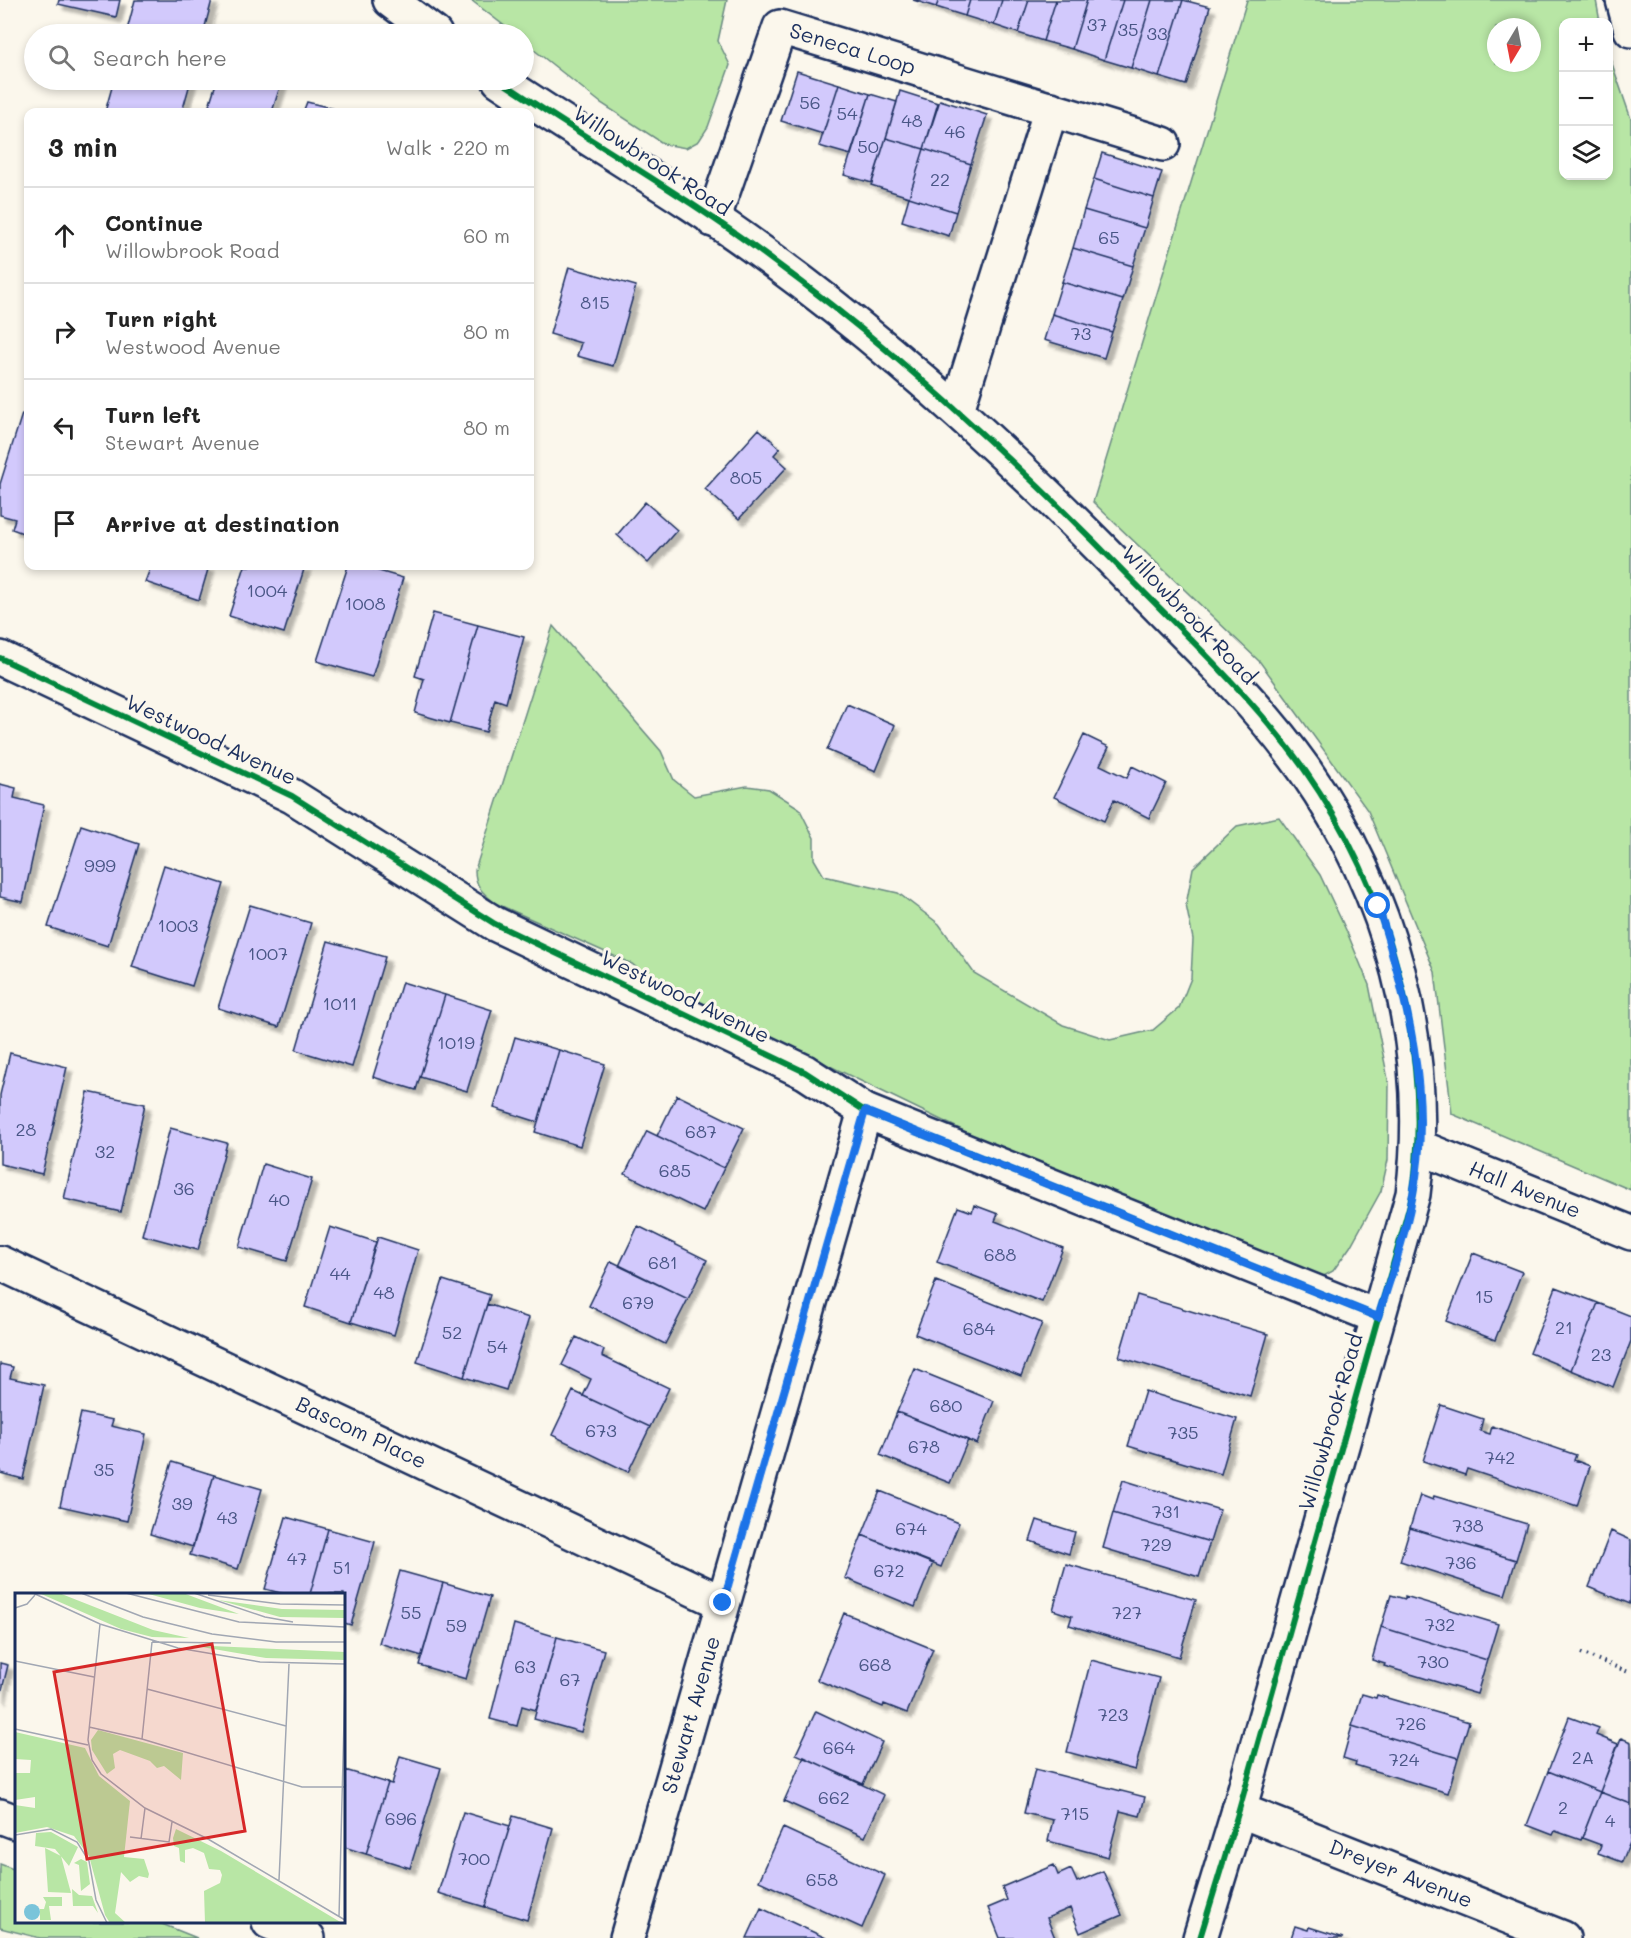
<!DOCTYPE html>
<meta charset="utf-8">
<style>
:root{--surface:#fff;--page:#f6f6f6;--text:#222;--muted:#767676;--line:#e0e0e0}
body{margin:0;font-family:Mali,sans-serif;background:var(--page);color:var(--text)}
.controls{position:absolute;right:18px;top:18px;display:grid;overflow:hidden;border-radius:12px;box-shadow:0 3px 9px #0003}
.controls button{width:54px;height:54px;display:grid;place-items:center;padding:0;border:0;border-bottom:2px solid var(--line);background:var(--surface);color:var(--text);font:30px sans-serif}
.compass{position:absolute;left:1487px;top:18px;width:54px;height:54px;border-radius:50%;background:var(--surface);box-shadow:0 3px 9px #0003;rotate:190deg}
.stop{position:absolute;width:18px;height:18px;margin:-14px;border:4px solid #1a73e8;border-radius:50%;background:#fff}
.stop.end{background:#1a73e8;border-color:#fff;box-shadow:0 2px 6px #0008}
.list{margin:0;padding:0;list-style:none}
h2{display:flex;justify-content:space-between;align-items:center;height:78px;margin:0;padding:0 24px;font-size:26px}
h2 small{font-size:20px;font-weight:400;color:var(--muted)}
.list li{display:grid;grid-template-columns:39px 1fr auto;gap:18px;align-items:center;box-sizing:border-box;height:96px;padding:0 24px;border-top:2px solid var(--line)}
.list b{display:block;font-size:22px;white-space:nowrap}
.list p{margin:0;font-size:20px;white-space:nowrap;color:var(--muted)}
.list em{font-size:20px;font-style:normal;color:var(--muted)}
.icon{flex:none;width:33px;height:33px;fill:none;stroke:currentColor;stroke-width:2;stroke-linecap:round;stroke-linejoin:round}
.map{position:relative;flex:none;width:1631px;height:1938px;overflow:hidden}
.search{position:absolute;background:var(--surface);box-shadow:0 3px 9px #0003;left:24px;top:24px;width:510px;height:66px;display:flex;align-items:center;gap:15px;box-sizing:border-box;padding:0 21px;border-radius:33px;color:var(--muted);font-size:22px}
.panel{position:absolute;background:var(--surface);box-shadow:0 3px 9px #0003;left:24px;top:108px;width:510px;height:462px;border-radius:12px}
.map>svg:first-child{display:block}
.green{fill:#b8e6a5;stroke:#6a8a82;stroke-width:1.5;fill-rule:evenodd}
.building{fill:#d2c9fc;stroke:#1b2f5e;stroke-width:1.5;filter:url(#shadow)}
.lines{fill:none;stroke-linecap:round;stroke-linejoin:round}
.minor-casing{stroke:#1b2f5e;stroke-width:38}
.tertiary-casing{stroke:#1b2f5e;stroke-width:38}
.secondary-casing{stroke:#1b2f5e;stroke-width:38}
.path{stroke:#1b2f5e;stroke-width:4;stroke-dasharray:1.5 4.5;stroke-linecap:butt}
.minor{stroke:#fbf7ec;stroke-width:33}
.tertiary{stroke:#fbf7ec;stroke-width:33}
.secondary{stroke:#fbf7ec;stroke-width:33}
.cycleway-casing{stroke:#fbf7ec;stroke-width:10}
.cycleway{stroke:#00873e;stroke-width:6}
.route{stroke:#1a73e8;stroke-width:8}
.labels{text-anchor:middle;stroke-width:6;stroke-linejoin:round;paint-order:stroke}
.number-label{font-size:18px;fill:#495686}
.street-label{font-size:21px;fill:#1b2f5e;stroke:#fbf7ec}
.inset-road{fill:none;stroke:#a1a7b3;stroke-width:1.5}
.view{fill:#d62828;fill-opacity:0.15;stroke:#d62828;stroke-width:3}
.inset-edge{fill:none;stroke:#1b2f5e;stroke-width:3}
</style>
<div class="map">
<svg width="1631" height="1938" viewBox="0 0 1631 1938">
<defs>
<filter id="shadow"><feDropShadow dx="5.5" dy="5.5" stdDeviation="1.5" flood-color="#0004"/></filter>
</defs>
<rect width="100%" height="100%" fill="#fbf7ec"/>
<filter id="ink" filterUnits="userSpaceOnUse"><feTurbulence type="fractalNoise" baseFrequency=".0167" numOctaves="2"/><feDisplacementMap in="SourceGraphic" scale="12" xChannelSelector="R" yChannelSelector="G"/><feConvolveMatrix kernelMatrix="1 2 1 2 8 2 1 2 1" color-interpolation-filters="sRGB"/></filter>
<g filter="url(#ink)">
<path class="green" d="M471 0H727L718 41 730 65 708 127 699 141 686 148 664 144 601 103 524 42V34H515Z
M1247 0H1596L1600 22H1564V176H1608L1609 55 1631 119V1190L1452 1114 1435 972 1368 811 1260 662 1093 502ZM1496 27H1532V63H1496Z
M553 626 661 751 674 780 694 796 747 786 769 789 799 808 814 838V859L824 876 898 893 939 924 974 973 1063 1025 1110 1040 1153 1030 1179 1008 1191 978 1193 939 1186 905 1193 868 1237 826 1279 817 1320 875 1347 932 1369 985 1389 1084 1388 1160 1381 1191 1350 1247 1333 1271 1322 1277 999 1148 770 1037 662 989 632 964 495 903C483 893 475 887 475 870Z
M0 1864 16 1870V1922H157L197 1938H40L0 1928Z"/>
<path class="building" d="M59 0H120L116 17 58 4Z
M135 0H212L203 34H126Z
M913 0H939L936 7Z
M939 0H970L965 16 936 7Z
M970 0H1002L994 25 965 16Z
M1002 0H1029L1018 33 994 25Z
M1029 0H1056L1043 41 1018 33Z
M1056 0H1087L1072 49 1043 41Z
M1087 0H1123L1104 60 1072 49Z
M1123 0H1152L1131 68 1104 60Z
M1152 0H1183L1159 77 1131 68Z
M1183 0 1210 7 1186 85 1159 77Z
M797 71 839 84 823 134 781 121Z
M114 80H191L182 112H105Z
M217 80H282L272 112H207Z
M839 84 870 94 851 155 819 146Z
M900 91 938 103 924 149 886 138Z
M870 94 897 102 872 183 844 175Z
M940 100 987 115 971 164 924 149Z
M307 102 347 112H303Z
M886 138 924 149 909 197 871 185Z
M924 149 971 164 956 212 909 197Z
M1102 153 1162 172 1154 198 1094 179Z
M1094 179 1154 198 1145 228 1084 210Z
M909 197 956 212 949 236 902 221Z
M1084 210 1145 228 1133 266 1073 248Z
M1073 248 1133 266 1123 300 1062 282Z
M569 267 636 286 613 366 577 356 581 343 550 334Z
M1062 282 1123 300 1112 332 1052 314Z
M1052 314 1112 332 1104 358 1044 340Z
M22 414 28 417V535L12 529 15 519 0 515V484Z
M759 429 780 448 774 455 787 467 739 519 705 489Z
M645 502 677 530 648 563 617 535Z
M151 566H209L199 600 145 582Z
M245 566H305L284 633 229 616Z
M348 566H362L403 578 372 677 317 661Z
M433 613 478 625 450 723 415 713 424 679 415 676Z
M478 625 524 637 506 703 495 699 486 732 450 723Z
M847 704 895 725 876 771 827 750Z
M1084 735 1109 747 1100 765 1127 778 1132 766 1166 783 1149 818 1114 800 1104 821 1054 797Z
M0 784 16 788 14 798 44 805 23 902 0 897Z
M81 825 139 844 108 946 48 927Z
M164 865 224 884 192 986 132 967Z
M250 905 311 923 279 1027 218 1008Z
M328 941 385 957 352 1067 296 1050Z
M402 982 445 995 416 1090 373 1077Z
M445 995 492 1010 467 1091 420 1077Z
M515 1037 559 1050 538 1122 494 1108Z
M559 1050 605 1064 580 1146 535 1132Z
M10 1053 67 1067 42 1174 0 1164V1095Z
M88 1092 145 1104 121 1212 64 1199Z
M677 1095 744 1128 724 1168 657 1136Z
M170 1128 227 1143 198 1250 142 1235Z
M647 1131 724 1168 703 1212 625 1174Z
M263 1164 312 1179 287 1261 239 1247Z
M974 1205 998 1214 995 1221 1063 1248 1042 1302 937 1262 958 1207 972 1212Z
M638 1226 707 1260 688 1299 619 1266Z
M330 1227 376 1242 351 1322 305 1307Z
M378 1237 418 1250 394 1335 351 1322Z
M1473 1253 1522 1272 1495 1340 1446 1321Z
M611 1261 688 1299 665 1344 589 1306Z
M443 1280 490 1295 464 1377 417 1362Z
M936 1281 1042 1323 1021 1376 915 1334Z
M1556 1287 1598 1303 1571 1370 1530 1353Z
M1137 1295 1268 1334 1250 1396 1119 1357Z
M1598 1303 1631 1316V1341L1613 1387 1571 1370Z
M487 1304 529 1318 506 1390 464 1377Z
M576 1337 604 1350 602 1356 669 1388 650 1427 583 1396 591 1379 562 1365Z
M0 1364 13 1367 10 1378 44 1385 23 1479 0 1473Z
M915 1369 994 1401 977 1444 897 1412Z
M573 1391 650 1427 628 1472 552 1435Z
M1145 1391 1237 1419 1221 1474 1128 1446Z
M1441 1405 1483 1419 1480 1431 1490 1434 1492 1426 1576 1455 1574 1460 1590 1466 1577 1506 1467 1469 1465 1475 1423 1461Z
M897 1412 968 1440 950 1483 880 1455Z
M81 1413 113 1420 111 1426 146 1434 127 1521 60 1506Z
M172 1462 214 1475 193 1547 150 1534Z
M214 1475 262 1489 238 1569 190 1555Z
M1123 1480 1220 1510 1210 1542 1113 1513Z
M880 1491 959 1523 941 1567 862 1535Z
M1420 1495 1433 1500 1434 1496 1527 1524 1516 1560 1410 1528Z
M1113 1513 1210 1542 1199 1577 1103 1548Z
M286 1517 328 1529 310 1594H284L265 1589Z
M1037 1520 1075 1532 1069 1554 1030 1541Z
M1410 1528 1516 1560 1505 1595 1400 1561Z
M328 1529 375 1542 351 1625 344 1623V1594H310Z
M1611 1531 1631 1540 1630 1604 1589 1587Z
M862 1535 933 1563 915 1607 845 1578Z
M1066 1564 1196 1600 1179 1657 1069 1625 1072 1616 1053 1610Z
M400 1571 443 1583 422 1656 379 1643Z
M443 1583 490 1597 466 1679 419 1665Z
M1391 1595 1405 1599V1596L1498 1624 1487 1660 1381 1627Z
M844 1613 933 1649 907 1713 884 1704 883 1707 817 1680Z
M514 1624 557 1637 536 1710 522 1706 517 1726 490 1719Z
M1381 1627 1487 1660 1477 1694 1384 1666 1385 1664 1372 1660Z
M557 1637 604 1650 581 1732 534 1719Z
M1091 1660 1159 1678 1135 1770 1067 1752Z
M0 1663 8 1665 0 1698Z
M1362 1694 1376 1698 1377 1695 1469 1722 1458 1758 1352 1726Z
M816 1711 882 1742 863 1784 796 1754Z
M1569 1717 1599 1728 1596 1735 1618 1744 1600 1792 1548 1771Z
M1352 1726 1458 1758 1448 1793 1355 1765 1356 1762 1343 1758Z
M1621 1738 1631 1742V1804L1600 1792Z
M400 1756 441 1768 410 1868 366 1854 388 1783 392 1784Z
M804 1757 884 1795 865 1837 784 1801Z
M1035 1769 1145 1797 1140 1816 1120 1811 1108 1857 1048 1841 1053 1820 1024 1813Z
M345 1770 388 1783 366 1854 344 1847Z
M1548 1771 1600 1792 1581 1840 1555 1831 1553 1835 1527 1825Z
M1600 1792 1631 1804V1840L1622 1862 1598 1853 1601 1845 1582 1838Z
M463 1812 510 1826 485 1907 438 1893Z
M513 1816 553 1828 527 1920 485 1907Z
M783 1828 885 1875 862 1928 759 1881Z
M1054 1865 1058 1875 1071 1869 1077 1882 1103 1871 1122 1915 1080 1933 1070 1908 1047 1918 1055 1938H1000L988 1908 1007 1900 1002 1887Z
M761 1908 826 1938H747Z
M1295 1926 1308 1930 1309 1927 1344 1938H1291Z"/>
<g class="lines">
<g class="minor-casing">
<g id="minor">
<path d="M1623 0 1631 30"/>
<path id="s1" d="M713 220 780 27 1163 144"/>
<path d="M957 410 1051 109"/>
<path d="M0 658 292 796 495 924 805 1072 865 1111 1378 1317"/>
<path id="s2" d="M1419 1147 1631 1233"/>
<path id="s3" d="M0 1263 723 1603"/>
<path id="s4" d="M1239 1810 1563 1938"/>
<path id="s5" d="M627 1938 865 1111"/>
</g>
</g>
<g class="tertiary-casing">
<path id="tertiary" d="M390 0 435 34
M499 80C589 141 685 195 772 260 901 354 1019 464 1130 578 1190 639 1254 699 1304 769 1391 893 1432 1045 1413 1194L1239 1810 1200 1938"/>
</g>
<g class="secondary-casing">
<path id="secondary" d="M0 1816 16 1822
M269 1922 308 1938"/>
</g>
<path class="path" d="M1581 1653 1631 1673"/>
<use href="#minor" class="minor"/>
<use href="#tertiary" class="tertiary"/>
<use href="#secondary" class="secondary"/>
<g class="cycleway-casing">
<path id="cycleway" d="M499 80C589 141 685 195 772 260 901 354 1019 464 1130 578 1190 639 1254 699 1304 769 1391 893 1432 1045 1413 1194L1239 1810 1200 1938
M0 658 292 796 495 924 805 1072 865 1111 1378 1317"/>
</g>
<use href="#cycleway" class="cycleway"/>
</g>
</g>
<g class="lines" filter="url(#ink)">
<path class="route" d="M723 1603 865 1111 1378 1317C1391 1277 1405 1236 1413 1194 1433 1097 1407 998 1378 906"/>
</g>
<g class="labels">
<g class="number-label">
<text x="1097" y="31">37</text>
<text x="1128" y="36">35</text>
<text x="1157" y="40">33</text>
<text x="810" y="109">56</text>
<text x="847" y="120">54</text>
<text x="912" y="127">48</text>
<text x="955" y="138">46</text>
<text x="868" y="153">50</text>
<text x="940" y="186">22</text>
<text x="1109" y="244">65</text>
<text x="595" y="309">815</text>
<text x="1081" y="340">73</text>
<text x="746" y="484">805</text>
<text x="267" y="597">1004</text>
<text x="365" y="610">1008</text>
<text x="100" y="872">999</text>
<text x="178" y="932">1003</text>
<text x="268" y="960">1007</text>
<text x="340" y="1010">1011</text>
<text x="456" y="1049">1019</text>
<text x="26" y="1136">28</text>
<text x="701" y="1138">687</text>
<text x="105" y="1158">32</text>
<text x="675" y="1177">685</text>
<text x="184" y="1195">36</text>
<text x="279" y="1206">40</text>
<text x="1000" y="1261">688</text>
<text x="663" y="1269">681</text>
<text x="340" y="1280">44</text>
<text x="384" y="1299">48</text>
<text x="1484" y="1303">15</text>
<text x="638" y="1309">679</text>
<text x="1564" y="1334">21</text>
<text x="979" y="1335">684</text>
<text x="452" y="1339">52</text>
<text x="497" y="1353">54</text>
<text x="1601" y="1361">23</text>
<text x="946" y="1412">680</text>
<text x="601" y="1437">673</text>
<text x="1183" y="1439">735</text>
<text x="924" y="1453">678</text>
<text x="1500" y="1464">742</text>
<text x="104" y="1476">35</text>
<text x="182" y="1510">39</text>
<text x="1166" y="1518">731</text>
<text x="227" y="1524">43</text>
<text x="1468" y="1532">738</text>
<text x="911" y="1535">674</text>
<text x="1156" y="1551">729</text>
<text x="297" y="1565">47</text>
<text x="1461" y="1569">736</text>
<text x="342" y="1574">51</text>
<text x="889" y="1577">672</text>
<text x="411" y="1619">55</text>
<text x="1127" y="1619">727</text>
<text x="1440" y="1631">732</text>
<text x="456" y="1632">59</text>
<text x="1433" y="1668">730</text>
<text x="875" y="1671">668</text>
<text x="525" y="1673">63</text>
<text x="570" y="1686">67</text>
<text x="1113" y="1721">723</text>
<text x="1411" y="1730">726</text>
<text x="839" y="1754">664</text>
<text x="1583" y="1764">2A</text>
<text x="1404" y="1766">724</text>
<text x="834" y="1804">662</text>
<text x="1563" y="1814">2</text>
<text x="1075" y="1820">715</text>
<text x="401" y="1825">696</text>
<text x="1610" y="1827">4</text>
<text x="474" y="1865">700</text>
<text x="822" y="1886">658</text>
</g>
<g class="street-label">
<text dy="7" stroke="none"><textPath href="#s1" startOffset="280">Seneca Loop</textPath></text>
<text transform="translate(652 161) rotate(33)" y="7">Willowbrook Road</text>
<text transform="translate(1189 615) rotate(46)" y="7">Willowbrook Road</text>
<text transform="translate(211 740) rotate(25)" y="7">Westwood Avenue</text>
<text transform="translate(685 997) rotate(26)" y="7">Westwood Avenue</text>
<text dy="7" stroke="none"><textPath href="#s2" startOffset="114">Hall Avenue</textPath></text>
<text transform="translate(1331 1422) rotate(-74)" y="7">Willowbrook Road</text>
<text dy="7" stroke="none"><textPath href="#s3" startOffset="399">Bascom Place</textPath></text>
<text dy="7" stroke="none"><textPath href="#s5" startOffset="232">Stewart Avenue</textPath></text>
<text dy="7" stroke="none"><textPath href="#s4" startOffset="174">Dreyer Avenue</textPath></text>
</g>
</g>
<g transform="translate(15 1593)">
<rect width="330" height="330" fill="#fbf7ec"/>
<path d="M24 0H44L138 37 174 45 137 44 106 36ZM130 0H168L224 21 185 15ZM203 7 267 16 330 17V25L265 24ZM175 52 330 59V67L251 65ZM83 137 168 160 166 187 149 173 142 175 135 168 105 157 98 161 100 175 92 181 77 157 76 147ZM0 139 70 155 84 183 115 208 109 264 129 266 134 281 133 285 124 283 115 289 106 279 100 320 111 330H95L90 322 74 263 59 243 32 234 0 240V212L20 215V204L0 207V180H15L16 167 0 166ZM161 236 206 258 327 330H190L189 298 205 290 207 282 205 277 194 276 189 260 178 255 170 257V270L165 268 164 255 159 253 158 245ZM36 239 63 254 54 273 40 256 20 253 21 240ZM30 255 46 263 56 300 33 299ZM66 266 72 269 75 291 66 298 64 272 59 270ZM57 296 64 302 77 303 83 320 78 313H58ZM28 304H47V313H34L36 327H25V316H29L31 309Z" fill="#b8e6a5"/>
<path d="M9 319a8 8 0 1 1 16 0a8 8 0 1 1-16 0Z" fill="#7ac4da"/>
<path class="inset-road" d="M18 0 85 31 163 55 245 69 330 71M66 0 128 24 197 41 261 49H330M111 0 224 29 330 34M179 0 250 24 278 29M193 2 265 11 330 12M0 15 12 11 20 2M85 31 73 147 77 167 86 181 130 215 193 246 330 327M137 49 216 50M0 68 79 84M132 96 271 133M74 134 127 146 287 194H330M0 136 73 152M127 146 137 49M0 242 36 236 62 249 74 268 81 307 92 330M115 244 154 249 157 229M126 246 130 215M264 287 274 71M324 324 330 89"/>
<path class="view" d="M197 51 230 238 72 266 39 79Z"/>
<rect width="330" height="330" class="inset-edge"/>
</g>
</svg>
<div class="controls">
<button>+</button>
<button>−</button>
<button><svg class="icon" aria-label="layers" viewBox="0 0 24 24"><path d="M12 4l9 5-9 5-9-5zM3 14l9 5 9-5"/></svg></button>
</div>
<svg class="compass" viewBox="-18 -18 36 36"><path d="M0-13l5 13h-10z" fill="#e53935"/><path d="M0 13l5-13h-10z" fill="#767676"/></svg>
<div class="stop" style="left:1378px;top:906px"></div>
<div class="stop end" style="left:723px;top:1603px"></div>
<div class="search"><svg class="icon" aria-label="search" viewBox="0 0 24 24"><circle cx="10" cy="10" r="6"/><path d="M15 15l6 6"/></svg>Search here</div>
<section class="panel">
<h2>3 min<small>Walk · 220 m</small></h2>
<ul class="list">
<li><svg class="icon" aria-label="ahead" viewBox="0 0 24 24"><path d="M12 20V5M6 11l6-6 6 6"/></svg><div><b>Continue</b><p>Willowbrook Road</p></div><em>60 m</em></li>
<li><svg class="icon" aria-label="right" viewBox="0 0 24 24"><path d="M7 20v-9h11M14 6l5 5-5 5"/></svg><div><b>Turn right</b><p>Westwood Avenue</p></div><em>80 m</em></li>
<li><svg class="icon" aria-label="left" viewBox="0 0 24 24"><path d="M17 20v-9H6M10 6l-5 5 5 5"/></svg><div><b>Turn left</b><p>Stewart Avenue</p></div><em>80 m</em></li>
<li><svg class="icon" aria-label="arrive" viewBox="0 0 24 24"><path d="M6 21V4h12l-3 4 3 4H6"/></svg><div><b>Arrive at destination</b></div></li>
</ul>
</section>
</div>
